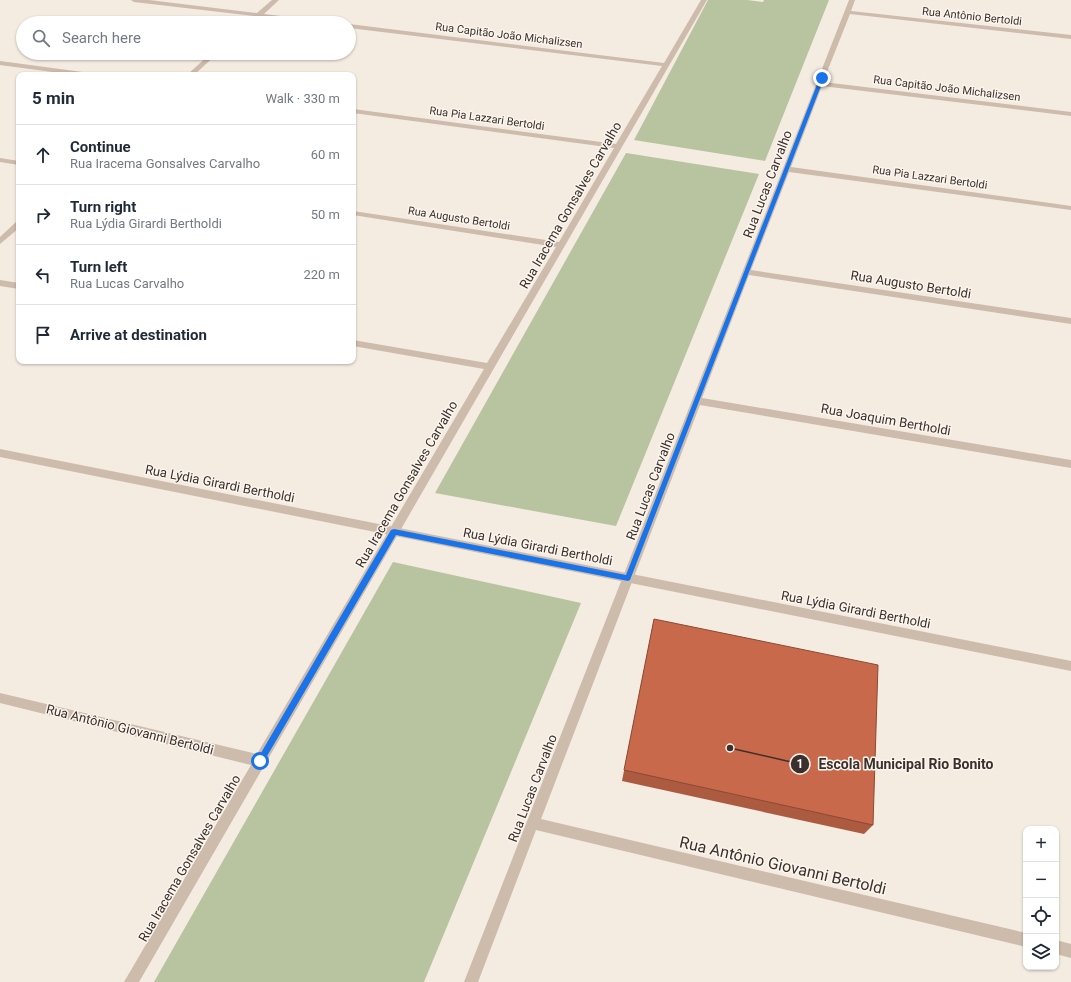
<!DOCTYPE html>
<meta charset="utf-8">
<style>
:root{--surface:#fff;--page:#f2f2f3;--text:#1f2937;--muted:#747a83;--line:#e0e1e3}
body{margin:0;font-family:Roboto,sans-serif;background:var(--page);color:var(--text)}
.controls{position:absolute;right:12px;bottom:12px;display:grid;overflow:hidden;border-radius:8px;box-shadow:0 1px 3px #0004}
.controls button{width:36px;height:36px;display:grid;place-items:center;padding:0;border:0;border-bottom:1px solid var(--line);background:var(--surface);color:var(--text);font:20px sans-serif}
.stop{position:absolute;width:12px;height:12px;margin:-9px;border:3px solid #1a73e8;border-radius:50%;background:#fff}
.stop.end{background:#1a73e8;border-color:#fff;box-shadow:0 1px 4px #0008}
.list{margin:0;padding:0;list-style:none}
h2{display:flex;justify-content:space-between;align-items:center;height:52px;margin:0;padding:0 16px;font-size:17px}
h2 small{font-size:13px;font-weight:400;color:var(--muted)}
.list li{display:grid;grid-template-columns:26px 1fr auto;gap:12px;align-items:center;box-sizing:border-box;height:60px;padding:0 16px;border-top:1px solid var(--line)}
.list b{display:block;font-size:15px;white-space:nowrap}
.list p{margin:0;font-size:13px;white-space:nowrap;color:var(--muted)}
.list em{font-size:13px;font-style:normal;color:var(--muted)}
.icon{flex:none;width:22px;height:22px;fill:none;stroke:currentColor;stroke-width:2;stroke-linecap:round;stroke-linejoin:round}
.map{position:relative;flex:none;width:1071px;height:982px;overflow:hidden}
.search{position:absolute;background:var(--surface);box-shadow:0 1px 3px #0004;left:16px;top:16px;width:340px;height:44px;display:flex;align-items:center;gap:10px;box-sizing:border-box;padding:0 14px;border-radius:22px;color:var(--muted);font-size:15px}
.panel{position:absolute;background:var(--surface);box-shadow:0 1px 3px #0004;left:16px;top:72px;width:340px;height:292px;border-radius:8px}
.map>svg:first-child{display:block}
.green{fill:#b8c4a0}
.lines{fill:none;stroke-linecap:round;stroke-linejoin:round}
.minor{fill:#cdbbac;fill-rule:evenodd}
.tertiary{fill:#cdbbac;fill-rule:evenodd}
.wall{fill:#ac5a40}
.building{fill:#c8694b;stroke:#8c4a34}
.route{fill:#1a73e8}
.labels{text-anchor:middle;stroke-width:3;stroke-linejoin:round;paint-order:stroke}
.far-street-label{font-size:11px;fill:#3b302b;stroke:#fbf5ee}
.street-label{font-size:13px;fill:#3b302b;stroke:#fbf5ee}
.near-street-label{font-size:16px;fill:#3b302b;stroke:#fbf5ee}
.leader{fill:none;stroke:#3b302b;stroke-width:1.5}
.callout-dot{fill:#3b302b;stroke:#fbf5ee;stroke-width:1.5}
.mark-label{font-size:12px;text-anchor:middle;font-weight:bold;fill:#fff}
.callout-label{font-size:14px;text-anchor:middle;font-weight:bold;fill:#3b302b;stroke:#fbf5ee;stroke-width:3;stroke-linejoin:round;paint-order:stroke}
</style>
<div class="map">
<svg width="1071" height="982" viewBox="0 0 1071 982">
<rect width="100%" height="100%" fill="#f4ebe1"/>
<path class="green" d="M708 0H747L763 2 764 0H829L765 161 634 140Z
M626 153 759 174 616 526 435 493Z
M393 562 581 603 424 982H154Z"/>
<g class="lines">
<path class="minor" d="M131 0H149L257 13 272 0H279L264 14 323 21 326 23H308L260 17 254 23H247L254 16 134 2Z
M701 0H707L139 982H124L251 765 0 703V693L257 754 484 369 353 346V340L487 363 556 247 353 215V211L559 242 614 148 353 113V109L616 144 662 66 349 28V24L664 63Z
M849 0H855L851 11 1071 35V39L850 14 823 82 1071 112V116L822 86 791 167 1071 206V210L789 172 751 270 1071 318V324L749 275 702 398 1071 460V468L700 405 541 819 1026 933V947L536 830 478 982H464Z
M211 53H218L194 75H187Z
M0 61 90 73 93 75H75L0 65Z
M0 158 19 161V165L0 162Z
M16 222H19V228L0 244V237Z
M0 280 19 283V289L0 286Z
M1056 940 1071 944V958L1056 954Z"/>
<path class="tertiary" d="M0 449 1071 661V671L0 457Z"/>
</g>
<path class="wall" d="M654 619 873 825 864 834 622 781Z"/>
<path class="building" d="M654 619 878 665 873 825 624 770Z"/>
<path class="route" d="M820 77 824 78 630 580 628 581 396 535 263 763H258V758L391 530 394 529 626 575Z"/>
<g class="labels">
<g class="far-street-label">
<text transform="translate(972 16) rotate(6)" y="4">Rua Antônio Bertoldi</text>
<text transform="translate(509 35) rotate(7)" y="4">Rua Capitão João Michalizsen</text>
<text transform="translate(947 88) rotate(7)" y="4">Rua Capitão João Michalizsen</text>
<text transform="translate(487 118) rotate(8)" y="4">Rua Pia Lazzari Bertoldi</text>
<text transform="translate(930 177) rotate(8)" y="4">Rua Pia Lazzari Bertoldi</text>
<text transform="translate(459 218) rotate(9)" y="4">Rua Augusto Bertoldi</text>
</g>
<g class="street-label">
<text transform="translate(767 184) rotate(-69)" y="5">Rua Lucas Carvalho</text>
<text transform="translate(570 205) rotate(-60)" y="5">Rua Iracema Gonsalves Carvalho</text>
<text transform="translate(911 284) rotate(9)" y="5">Rua Augusto Bertoldi</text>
<text transform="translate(886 419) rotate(10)" y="5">Rua Joaquim Bertholdi</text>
<text transform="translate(220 483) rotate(11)" y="5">Rua Lýdia Girardi Bertholdi</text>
<text transform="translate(406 484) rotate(-60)" y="5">Rua Iracema Gonsalves Carvalho</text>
<text transform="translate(650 486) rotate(-69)" y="5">Rua Lucas Carvalho</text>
<text transform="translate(538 546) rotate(11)" y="5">Rua Lýdia Girardi Bertholdi</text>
<text transform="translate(856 609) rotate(11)" y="5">Rua Lýdia Girardi Bertholdi</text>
<text transform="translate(130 729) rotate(14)" y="5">Rua Antônio Giovanni Bertoldi</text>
<text transform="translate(532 788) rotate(-69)" y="5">Rua Lucas Carvalho</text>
<text transform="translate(189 858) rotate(-60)" y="5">Rua Iracema Gonsalves Carvalho</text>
</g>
<g class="near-street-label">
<text transform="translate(783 865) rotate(13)" y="6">Rua Antônio Giovanni Bertoldi</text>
</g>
</g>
<path class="leader" d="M730 748L800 764"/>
<g class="callout-dot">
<circle cx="730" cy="748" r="4"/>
<circle cx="800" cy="764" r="10"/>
</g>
<g class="mark-label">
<text x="800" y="768">1</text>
</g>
<g class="callout-label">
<text x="906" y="769">Escola Municipal Rio Bonito</text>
</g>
</svg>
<div class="controls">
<button>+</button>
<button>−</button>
<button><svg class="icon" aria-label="locate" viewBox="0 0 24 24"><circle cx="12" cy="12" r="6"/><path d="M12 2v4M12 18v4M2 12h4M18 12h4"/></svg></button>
<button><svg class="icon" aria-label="layers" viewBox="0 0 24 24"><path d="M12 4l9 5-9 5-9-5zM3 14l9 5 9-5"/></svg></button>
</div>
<div class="stop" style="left:260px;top:761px"></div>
<div class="stop end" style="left:822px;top:78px"></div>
<div class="search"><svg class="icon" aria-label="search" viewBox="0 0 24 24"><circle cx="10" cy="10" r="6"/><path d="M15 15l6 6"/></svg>Search here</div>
<section class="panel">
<h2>5 min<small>Walk · 330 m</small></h2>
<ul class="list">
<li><svg class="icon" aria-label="ahead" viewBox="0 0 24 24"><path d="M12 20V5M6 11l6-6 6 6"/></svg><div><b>Continue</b><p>Rua Iracema Gonsalves Carvalho</p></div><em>60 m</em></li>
<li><svg class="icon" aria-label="right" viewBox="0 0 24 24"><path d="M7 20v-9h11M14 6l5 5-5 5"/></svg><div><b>Turn right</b><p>Rua Lýdia Girardi Bertholdi</p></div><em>50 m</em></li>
<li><svg class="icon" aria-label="left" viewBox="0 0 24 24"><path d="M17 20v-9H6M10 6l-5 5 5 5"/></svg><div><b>Turn left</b><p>Rua Lucas Carvalho</p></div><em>220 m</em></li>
<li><svg class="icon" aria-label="arrive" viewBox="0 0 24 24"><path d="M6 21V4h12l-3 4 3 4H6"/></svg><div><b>Arrive at destination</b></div></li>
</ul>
</section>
</div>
